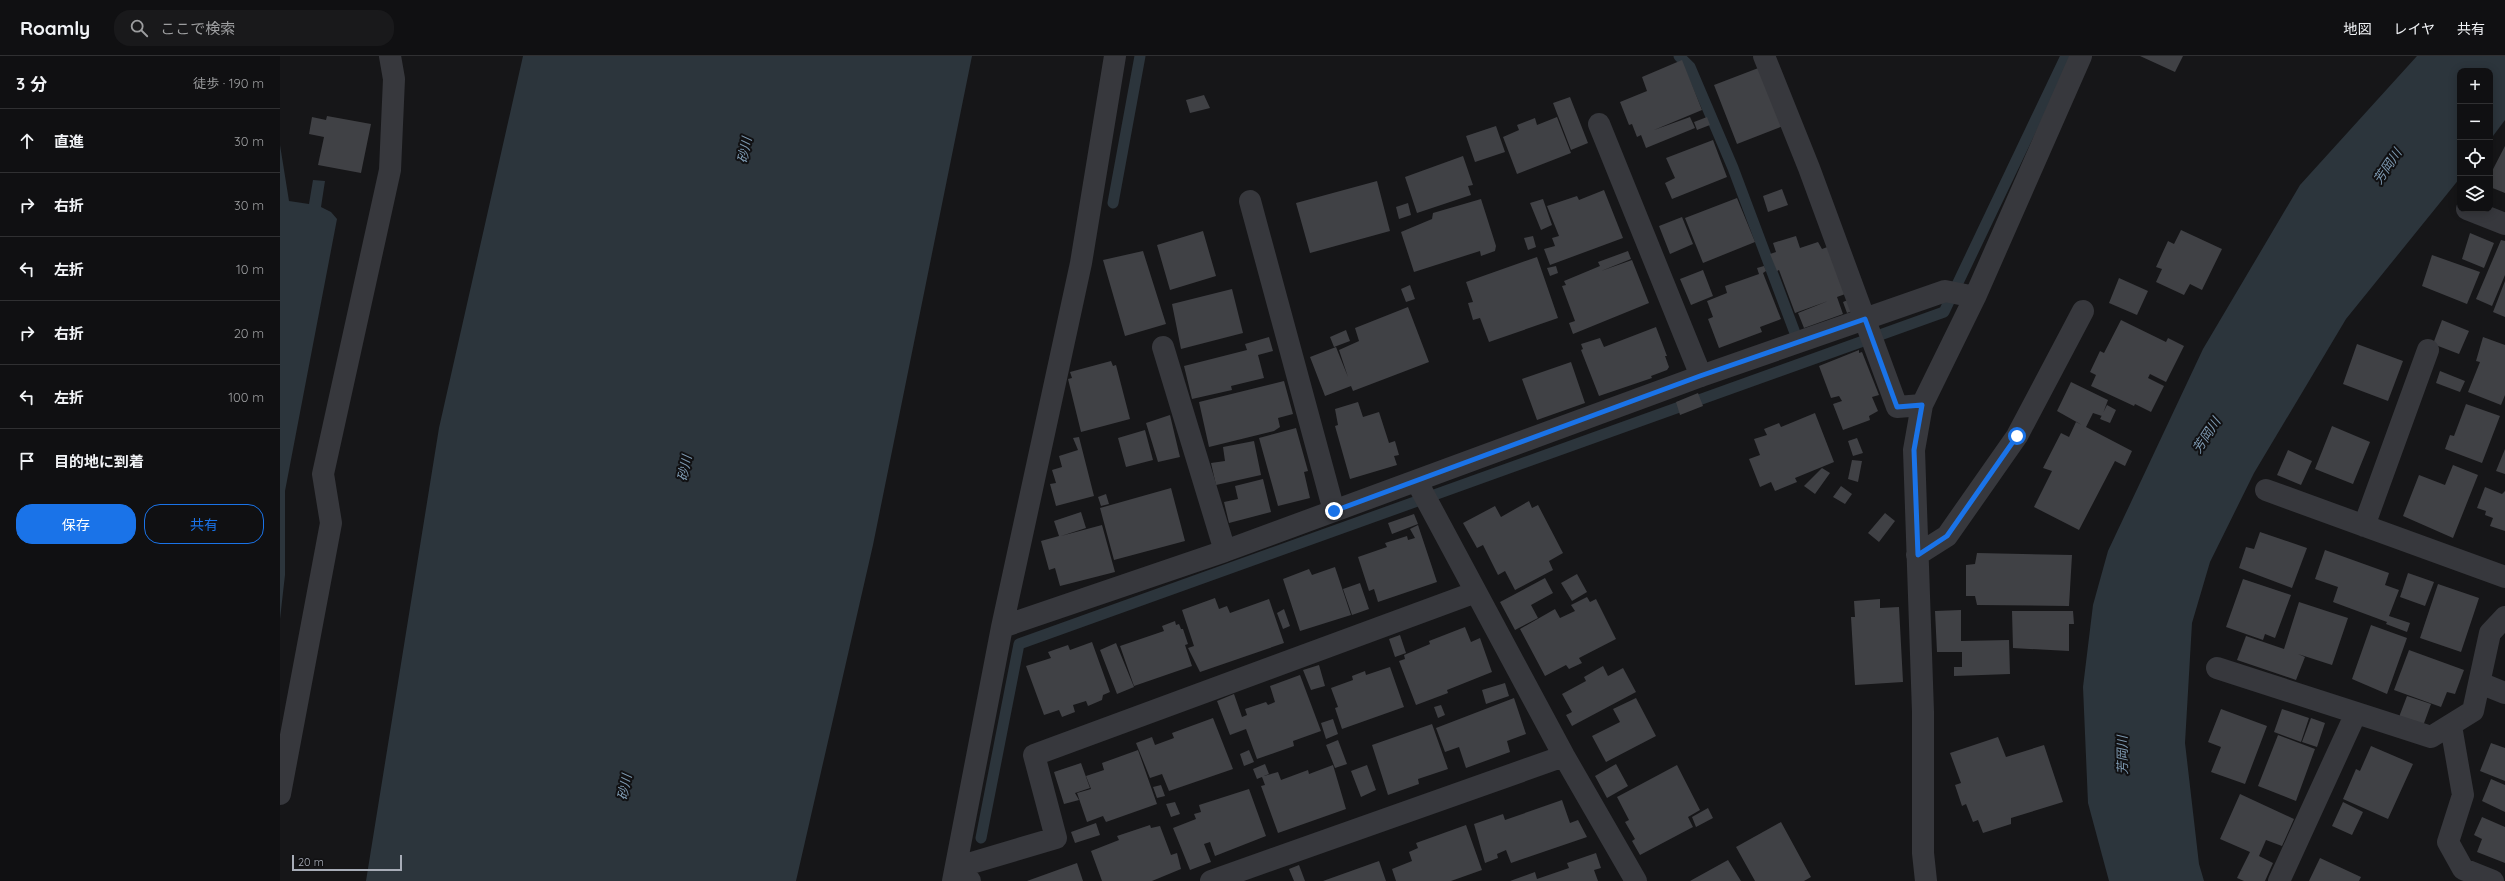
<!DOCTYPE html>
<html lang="ja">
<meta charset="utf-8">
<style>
:root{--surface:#101012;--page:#19191b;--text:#f1f3f6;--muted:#9c9d9f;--line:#303032;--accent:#1a73e8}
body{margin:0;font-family:Quicksand,"Noto Sans JP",sans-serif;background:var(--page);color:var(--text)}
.controls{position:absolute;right:12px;top:12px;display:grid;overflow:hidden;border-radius:8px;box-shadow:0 2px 10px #0003}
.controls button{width:36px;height:36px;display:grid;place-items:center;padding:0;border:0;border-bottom:1px solid var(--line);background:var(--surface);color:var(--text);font:20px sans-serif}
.scale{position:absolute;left:12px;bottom:10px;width:110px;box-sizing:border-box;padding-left:4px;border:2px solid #a8adb8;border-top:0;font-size:11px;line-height:14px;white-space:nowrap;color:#a8adb8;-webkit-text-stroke:3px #111113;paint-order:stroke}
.stop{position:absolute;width:12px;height:12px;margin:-9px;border:3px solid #1a73e8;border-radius:50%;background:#fff}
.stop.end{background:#1a73e8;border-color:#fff;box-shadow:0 1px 4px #0008}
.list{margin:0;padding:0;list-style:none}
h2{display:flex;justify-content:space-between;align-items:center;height:52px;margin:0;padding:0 16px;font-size:17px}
h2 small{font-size:13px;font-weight:400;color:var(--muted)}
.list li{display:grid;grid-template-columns:26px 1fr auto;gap:12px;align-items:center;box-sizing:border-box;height:64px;padding:0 16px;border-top:1px solid var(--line)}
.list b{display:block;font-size:15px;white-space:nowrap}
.list em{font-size:13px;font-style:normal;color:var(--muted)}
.actions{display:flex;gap:8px;padding:12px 16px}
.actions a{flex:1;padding:9px 0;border:1px solid var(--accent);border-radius:16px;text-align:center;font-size:14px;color:var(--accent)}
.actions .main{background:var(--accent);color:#fff}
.icon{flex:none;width:22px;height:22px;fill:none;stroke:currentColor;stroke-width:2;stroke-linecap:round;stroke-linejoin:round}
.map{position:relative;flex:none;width:2225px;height:825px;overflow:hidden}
header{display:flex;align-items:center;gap:24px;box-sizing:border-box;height:56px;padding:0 20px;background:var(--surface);border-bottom:1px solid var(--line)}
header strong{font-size:19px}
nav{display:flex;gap:22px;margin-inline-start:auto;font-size:14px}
.search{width:280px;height:36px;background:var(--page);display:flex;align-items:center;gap:10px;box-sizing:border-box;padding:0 14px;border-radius:16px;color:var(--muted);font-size:15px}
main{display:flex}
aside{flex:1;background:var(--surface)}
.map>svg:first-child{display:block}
.water{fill:#2c353c}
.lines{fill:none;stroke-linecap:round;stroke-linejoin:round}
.stream{stroke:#2c353c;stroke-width:11}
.building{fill:#404145}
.street{stroke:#37383d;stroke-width:22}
.route{stroke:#1a73e8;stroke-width:5}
.labels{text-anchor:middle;stroke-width:4;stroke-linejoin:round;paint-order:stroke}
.water-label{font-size:13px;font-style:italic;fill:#7f9bb3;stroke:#111113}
</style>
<header>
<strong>Roamly</strong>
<div class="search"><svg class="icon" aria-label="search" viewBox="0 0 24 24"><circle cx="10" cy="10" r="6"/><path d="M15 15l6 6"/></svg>ここで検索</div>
<nav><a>地図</a><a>レイヤ</a><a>共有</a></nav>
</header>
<main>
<aside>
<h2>3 分<small>徒歩 · 190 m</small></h2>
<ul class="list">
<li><svg class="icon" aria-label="ahead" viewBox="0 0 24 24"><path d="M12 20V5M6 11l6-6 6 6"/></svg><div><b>直進</b></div><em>30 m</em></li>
<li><svg class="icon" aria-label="right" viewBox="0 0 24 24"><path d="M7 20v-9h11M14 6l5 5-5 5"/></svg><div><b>右折</b></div><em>30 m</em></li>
<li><svg class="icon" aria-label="left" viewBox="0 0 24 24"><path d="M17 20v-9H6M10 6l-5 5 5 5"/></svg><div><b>左折</b></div><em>10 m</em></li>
<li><svg class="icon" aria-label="right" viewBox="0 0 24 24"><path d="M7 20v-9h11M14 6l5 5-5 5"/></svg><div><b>右折</b></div><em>20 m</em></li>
<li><svg class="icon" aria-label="left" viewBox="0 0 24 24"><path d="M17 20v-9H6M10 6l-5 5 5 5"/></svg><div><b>左折</b></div><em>100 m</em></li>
<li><svg class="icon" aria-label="arrive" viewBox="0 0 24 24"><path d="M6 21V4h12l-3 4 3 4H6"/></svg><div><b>目的地に到着</b></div></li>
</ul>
<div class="actions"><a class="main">保存</a><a>共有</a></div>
</aside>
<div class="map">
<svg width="2225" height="825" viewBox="0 0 2225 825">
<rect width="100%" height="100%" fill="#161618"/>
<path class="water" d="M243 0H692L593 489 516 825H86L159 372Z
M2137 0H2225V64L2210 84V15H2180V122L2066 263 1974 417 1930 506 1912 567 1905 687 1919 808 1924 825H1829L1808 747 1803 631 1813 549 1828 495 1923 293 2020 129Z
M0 89 9 145 29 148 33 124 45 125 41 151 51 156 57 163 5 435V519L0 563Z"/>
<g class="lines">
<path class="stream" d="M1399 0 1410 11 1453 112 1515 277
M833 147 860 0
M701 782 739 588 1664 256 1786 0"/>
</g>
<path class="building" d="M1860 0H1903L1895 16Z
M1402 4 1422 54 1374 74 1410 61 1415 72 1366 92 1361 79 1357 81 1352 68 1349 69 1340 46 1367 35 1362 21Z
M1481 11 1503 70 1457 88 1434 29Z
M924 39 930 52 910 57 906 44Z
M1290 41 1308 87 1291 94 1273 47Z
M47 60 91 68 81 117 38 109 44 81 29 78 32 61 46 64Z
M1277 61 1291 97 1237 118 1223 81 1239 74 1237 69 1255 62 1257 69Z
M1427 61 1430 69 1417 74 1414 66Z
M1216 70 1225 96 1195 106 1186 80Z
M1433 84 1447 121 1392 143 1385 127 1395 122 1386 102Z
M2225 90V137L2210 131V119Z
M1183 100 1193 129 1188 130 1191 139 1137 157 1125 121Z
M1097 125 1110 175 1030 197 1016 147Z
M1502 133 1508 149 1488 156 1483 140Z
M1324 134 1343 182 1270 209 1264 193 1275 190 1272 182 1279 180 1267 150 1297 140 1299 144Z
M1457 142 1475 186 1423 207 1405 162Z
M1201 143 1216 190 1215 195 1201 200 1200 195 1134 216 1121 176 1152 163 1153 157Z
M1263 143 1272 169 1261 174 1250 147Z
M1128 147 1131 159 1119 163 1116 151Z
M1402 161 1413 188 1390 198 1379 170Z
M1901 174 1942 193 1922 234 1910 228 1904 239 1876 226 1882 213 1876 211 1888 185 1894 188Z
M923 175 936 220 890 234 877 189Z
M2190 177 2214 187 2204 212 2182 203Z
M1253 180 1256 191 1248 194 1244 182Z
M1516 180 1520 192 1538 186 1542 193 1550 190 1568 237 1557 241 1563 258 1524 272 1518 257 1548 245 1515 257 1499 214 1497 215 1490 198 1496 196 1493 187Z
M2221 184 2225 185V219L2212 250 2196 243Z
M863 195 886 268 845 280 823 204Z
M1348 195 1351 203 1321 215 1352 204 1369 247 1293 278 1289 267 1295 265 1282 230 1286 229 1284 225 1320 210 1318 206Z
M2152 199 2200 216 2187 248 2142 230Z
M1257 201 1278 262 1209 286 1200 262 1193 264 1188 247 1193 246 1186 226Z
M1276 210 1278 217 1270 220 1267 212Z
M1484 210 1486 215 1483 217 1501 263 1480 271 1482 276 1439 292 1428 263 1433 261 1427 245 1447 237 1445 230 1479 218 1477 212Z
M1423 214 1433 240 1411 249 1400 223Z
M1839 222 1868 235 1857 259 1829 247Z
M2225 225V261L2213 256Z
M1130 229 1135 243 1126 246 1121 233Z
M952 233 963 277 901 293 892 248Z
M1570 243 1575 254 1567 257 1563 246Z
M1128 251 1149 306 1073 335 1071 330 1045 340 1030 301 1056 291 1068 321 1059 294 1079 285 1075 272Z
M1841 264 1886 286 1888 282 1904 290 1886 326 1870 318 1868 322 1884 330 1871 356 1855 348 1854 350 1811 330 1816 319 1810 316 1820 295 1824 297Z
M2162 264 2189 275 2179 298 2153 288Z
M1376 271 1387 300H1385L1389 311 1387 314 1371 320 1372 322 1319 340 1301 294 1303 293 1301 288 1320 282 1324 291Z
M1066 274 1070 285 1054 291 1050 281Z
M989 281 993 295 978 299 984 322 951 330 952 334 912 343 904 310 967 294 965 288Z
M2203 281 2225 289V339L2221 349 2188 336 2200 306 2196 305Z
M2077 288 2123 305 2108 345 2063 328Z
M1579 294V297L1582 296 1599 339 1592 341 1598 355 1589 360 1590 364 1563 374 1553 348 1562 345 1559 340 1551 342 1539 310Z
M831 305 833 310 836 309 850 363 801 376 788 323 792 322 790 316Z
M1291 306 1305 347 1257 364 1242 323Z
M2160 315 2185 325 2180 336 2156 327Z
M1004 325 1013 358 998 362 1000 371 994 375 929 391 919 346Z
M1791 326 1828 344 1822 360 1813 357 1806 371 1852 395 1845 410 1835 405 1799 474 1754 451 1772 415 1763 412 1781 377 1789 381 1796 366 1802 369 1777 355Z
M1418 337 1423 350 1400 359 1396 346Z
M1078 346 1083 361 1099 356 1109 387 1115 385 1119 399 1114 400 1117 409 1070 423 1055 370 1058 369 1055 353Z
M2186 348 2220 360 2202 407 2165 393 2170 379 2174 380Z
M1827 349 1836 354 1830 367 1820 363Z
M1535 357 1554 406 1515 422 1517 426 1495 435 1491 426 1480 431 1469 403 1480 399 1474 383 1487 379 1484 373 1499 367 1501 371Z
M890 359 900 401 878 406 866 367Z
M2052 370 2090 386 2073 428 2035 413Z
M1016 372 1028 415 1024 416 1030 442 998 450 979 382Z
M865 374 873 404 846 411 838 382Z
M799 381 814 440 776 450 770 428 776 427 772 414 782 411 779 400 798 394 793 382Z
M1577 382 1583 397 1573 400 1568 385Z
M974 385 981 419 936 429 931 407 945 405 943 391Z
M2225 393V418L2216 415Z
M2008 394 2032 405 2021 429 1997 419Z
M1572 404 1582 405 1578 426 1568 423Z
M2173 409 2198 419 2173 482 2123 460 2139 419 2165 429Z
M1542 412 1550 417 1535 438 1524 430Z
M983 423 991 456 949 467 944 446 958 443 955 430Z
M1561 430 1572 438 1565 448 1553 441Z
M2205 431 2222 438 2225 435V475L2210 470 2213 462 2205 459 2206 455 2197 452Z
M891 432 905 485 834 504 820 452Z
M826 438 829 448 821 450 818 441Z
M1249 445 1252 452 1258 449 1283 497 1269 505 1273 514 1235 534 1225 515 1218 519 1203 489 1197 492 1183 467 1215 450 1221 461Z
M801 456 806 472 781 480 822 469 835 516 780 530 775 512 769 514 761 485 779 480 774 465Z
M1605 457 1615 465 1599 486 1588 477Z
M1134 458 1138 468 1112 478 1108 467Z
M1138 469 1157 526 1098 546 1094 533 1089 535 1078 501 1107 491 1105 487 1127 480 1128 484 1135 482 1130 473Z
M1980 476 2027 492 2012 532 1959 512 1966 491 1974 493Z
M2045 494 2109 517 2105 529 2119 534 2109 560 2130 567 2127 576 2106 568 2107 566 2053 546 2058 531 2035 523Z
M1697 497 1792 499 1789 550 1697 549 1695 540H1686V509L1695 508Z
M1055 511 1071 559 1020 575 1003 523 1029 513 1032 519Z
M2128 517 2154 526 2145 550 2120 541Z
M1297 518 1307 536 1292 545 1281 527Z
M1265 522 1273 537 1251 549 1258 562 1235 574 1220 546Z
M1963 523 2011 539 1995 582 1985 578 1983 584 1946 571Z
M1080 527 1089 553 1072 559 1063 533Z
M2158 528 2199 542 2181 596 2140 582Z
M1307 541 1310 546 1316 543 1336 583 1299 602 1302 607 1289 613 1286 609 1265 620 1240 573 1275 553 1280 562 1295 555 1291 549Z
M935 542 939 553 947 550 950 557 989 543 1004 587 920 616 908 592 914 590 902 554Z
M1600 543V552L1619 551 1623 626 1575 629 1571 561H1575L1574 545Z
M2019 546 2068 562 2052 609 2018 598 2025 601 2016 624 1957 604 1966 580 2004 593Z
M1004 553 1010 570 1003 573 997 557Z
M1681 554V585L1729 584 1730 618 1674 620V611H1682V596H1657L1655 555Z
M1732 555H1793L1794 568H1789V595L1733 592Z
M895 565 896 569 899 568 901 573H903L908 588 905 589 912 610 854 630 840 590 884 575 882 570Z
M2091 569 2127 582 2107 638 2072 623Z
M1185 571 1191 586 1200 582 1212 616 1167 634 1168 637 1136 649 1119 605 1125 603 1124 599 1150 588 1149 585Z
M1120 579 1126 597 1115 601 1109 583Z
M812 586 830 636 823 639 822 644 808 650 806 645 793 649 795 656 782 661 779 654 764 659 746 610 771 602 768 596 788 589 790 594Z
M836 587 854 631 837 638 820 594Z
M2129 594 2184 614 2175 638 2167 636 2161 651 2114 634Z
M1039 609 1045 630 1031 634 1023 614Z
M1323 610 1328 620 1343 612 1356 636 1292 670 1286 659 1292 656 1282 638 1306 625 1304 621Z
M1110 611 1124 651 1062 673 1055 652 1058 651 1051 632 1073 624 1072 620 1085 615 1086 619Z
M1020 619 1041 675 1013 685 1014 690 977 703 966 673 950 679 937 645 954 638 962 661 967 659 965 653 986 646 988 649 995 646 990 630Z
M1225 627 1229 640 1206 648 1202 634Z
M2127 640 2151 648 2143 670 2119 661Z
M1234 642 1246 678 1227 685 1230 696 1186 712 1179 691 1165 696 1156 672Z
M1356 642 1376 680 1326 706 1312 680 1340 666 1333 653Z
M1161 649 1165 659 1158 662 1154 651Z
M1941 653 1987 670 1965 728 1931 716 1941 691 1928 686Z
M2002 653 2029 662 2021 686 1994 676Z
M933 662 953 713 889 735 882 718 870 722 856 687 872 681 875 689 894 682 892 677Z
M2031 662 2045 667 2037 691 2022 686Z
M1053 663 1058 678 1046 683 1041 667Z
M1152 668 1168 713 1138 723 1139 728 1108 739 1092 689Z
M1998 679 2035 693 2016 745 1978 730Z
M1718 681 1726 701 1764 689 1783 746 1731 762V768L1703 777 1698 764 1693 766 1686 748 1682 750 1675 729 1681 727 1670 697Z
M1058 684 1067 708 1055 712 1046 689Z
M2211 687 2225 692V725L2200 715Z
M2091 690 2133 708 2108 763 2063 743 2076 713 2080 715Z
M858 694 877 748 826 766 823 760 807 766 797 737 811 733 806 720 824 714 822 707Z
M969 694 974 706 964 710 960 698Z
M801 707 810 732 795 737 799 744 784 748 774 716Z
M985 708 989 718 984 720 998 716 1001 724 1028 714 1029 718 1053 709 1066 753 998 777 981 730 985 729 982 721 977 723 973 713Z
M1336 708 1348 730 1327 742 1315 720Z
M1087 709 1096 734 1081 741 1071 715Z
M1397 709 1420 754 1408 761 1413 771 1360 799 1352 785 1355 783 1345 766 1349 764 1337 741Z
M2211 723 2225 729V756L2202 745Z
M881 729 885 740 877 742 873 731Z
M969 733 986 780 935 800 930 786 924 788 931 806 910 814 893 772 916 763 914 758 921 756 919 749Z
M1960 738 2014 763 2002 790 1986 784 1979 800 1993 807 1985 825H1964L1957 822 1970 796 1940 783Z
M1282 744 1290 767 1298 764 1307 781 1231 807 1226 794 1217 798 1218 802 1205 807 1194 768 1223 758 1225 764Z
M895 746 900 758 891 761 886 748Z
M2063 746 2083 756 2072 779 2052 770Z
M1428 752 1433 762 1416 771 1412 761Z
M2202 761 2225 771V807L2197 796 2202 783 2194 779Z
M1501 766 1531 821 1524 825H1475L1456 791Z
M816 767 820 779 795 787 791 776Z
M870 769 871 772 880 770 891 799 897 797 901 813 872 825H822L811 795 839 784 837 780Z
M1186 769 1202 814 1171 825H1116L1112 813 1132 805 1129 796 1138 792 1136 787Z
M1316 797 1321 812 1314 814 1318 825H1230L1255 816 1257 823 1289 812 1287 807Z
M2040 802 2081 821 2079 825H2029Z
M1448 804 1461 825H1410Z
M1099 805 1106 825H1043Z
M797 807 803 825H747Z
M1019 809 1025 825H1014L1009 813Z"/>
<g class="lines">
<path class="street" d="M1484 0 1529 112 1617 351 1642 349
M1319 68 1421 320
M970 145 1054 455
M2187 153 2225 168
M883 291 945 495
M1137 426 1284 700 1356 825
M1986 434 2225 521
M2084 470 2148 294
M1637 499 1667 480 1737 380 1803 255
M722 571 945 495 1421 320 1665 235 1695 241
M1937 612 2151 681 2193 655 2210 577 2225 561
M2200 627 2225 637
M2171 670 2183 739 2168 786 2183 813 2213 825
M0 738 51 467 43 418 110 114 114 23 110 0
M673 825 722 571 801 207 835 0
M690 825 678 811 776 782 754 699 1196 536
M931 825 1284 700
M1646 825 1643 797V656L1634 394 1642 349 1695 241 1801 0
M1999 825 2076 657"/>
</g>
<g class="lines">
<path class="route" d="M1054 455 1420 320 1585 263 1617 351 1642 349 1634 394 1638 499 1667 480 1737 380"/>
</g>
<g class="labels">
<g class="water-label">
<text transform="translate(464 94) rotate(-79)" y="5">砂川</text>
<text transform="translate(2107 110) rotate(-56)" y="5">芳岡川</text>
<text transform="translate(1926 379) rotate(-57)" y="5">芳岡川</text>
<text transform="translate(404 412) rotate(-79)" y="5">砂川</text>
<text transform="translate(1842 699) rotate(-91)" y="5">芳岡川</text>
<text transform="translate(344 731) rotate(-79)" y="5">砂川</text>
</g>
</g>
</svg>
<div class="controls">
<button>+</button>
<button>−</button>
<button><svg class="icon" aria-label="locate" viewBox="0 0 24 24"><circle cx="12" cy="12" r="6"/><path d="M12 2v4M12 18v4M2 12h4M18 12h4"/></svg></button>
<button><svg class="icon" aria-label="layers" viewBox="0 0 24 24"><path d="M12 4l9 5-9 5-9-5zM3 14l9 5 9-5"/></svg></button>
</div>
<div class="scale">20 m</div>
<div class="stop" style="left:1737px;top:380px"></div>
<div class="stop end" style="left:1054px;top:455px"></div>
</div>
</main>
